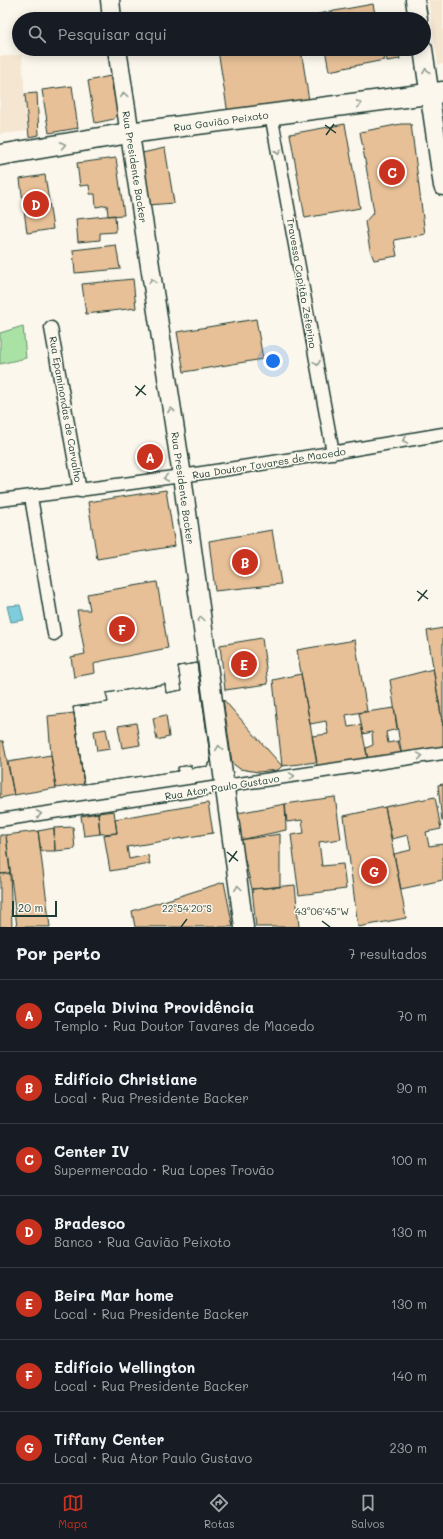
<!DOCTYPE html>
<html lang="pt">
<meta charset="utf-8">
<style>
:root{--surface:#171b24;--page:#242831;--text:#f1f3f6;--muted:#9ea1a6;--line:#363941;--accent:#c8321e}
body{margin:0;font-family:Mali,sans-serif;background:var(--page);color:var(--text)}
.scale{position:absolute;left:12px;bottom:10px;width:45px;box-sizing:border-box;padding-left:4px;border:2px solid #1f3d34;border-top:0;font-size:11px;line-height:14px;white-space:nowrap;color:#1f3d34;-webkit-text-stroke:3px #fbf7ec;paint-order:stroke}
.you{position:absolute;left:273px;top:361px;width:14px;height:14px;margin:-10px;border:3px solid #fff;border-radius:50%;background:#1a73e8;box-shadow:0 0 0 6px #1a73e833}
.badge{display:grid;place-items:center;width:26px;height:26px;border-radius:50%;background:var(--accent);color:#fff;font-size:13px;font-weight:700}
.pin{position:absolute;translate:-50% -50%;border:2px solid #fff;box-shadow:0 1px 4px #0006}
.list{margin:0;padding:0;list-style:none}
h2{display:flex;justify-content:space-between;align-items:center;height:52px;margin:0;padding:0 16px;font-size:17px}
h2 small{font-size:13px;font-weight:400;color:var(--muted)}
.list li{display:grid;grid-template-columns:26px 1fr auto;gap:12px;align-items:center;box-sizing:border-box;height:72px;padding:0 16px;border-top:1px solid var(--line)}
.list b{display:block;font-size:15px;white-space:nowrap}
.list p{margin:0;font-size:13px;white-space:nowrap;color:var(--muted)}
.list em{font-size:13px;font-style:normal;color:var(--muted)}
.icon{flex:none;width:22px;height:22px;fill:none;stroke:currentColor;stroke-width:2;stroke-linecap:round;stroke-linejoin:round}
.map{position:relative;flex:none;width:443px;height:927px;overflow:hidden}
.search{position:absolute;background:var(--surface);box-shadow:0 2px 10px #0003;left:12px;right:12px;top:12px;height:44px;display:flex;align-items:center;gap:10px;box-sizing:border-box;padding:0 14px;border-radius:22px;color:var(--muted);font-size:15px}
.sheet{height:556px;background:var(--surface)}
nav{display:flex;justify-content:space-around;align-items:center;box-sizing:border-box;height:56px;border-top:1px solid var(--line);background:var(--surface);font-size:11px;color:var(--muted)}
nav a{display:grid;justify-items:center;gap:2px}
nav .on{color:var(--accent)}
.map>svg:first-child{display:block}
.built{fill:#f5e6d2}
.grass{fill:#aae2a5;stroke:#64906c}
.water{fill:#7ecddc;stroke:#589399}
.building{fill:#e7c097;stroke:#1f3d34;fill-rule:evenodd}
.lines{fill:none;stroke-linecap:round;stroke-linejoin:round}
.street-casing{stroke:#1f3d34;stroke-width:15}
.secondary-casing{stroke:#1f3d34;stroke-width:21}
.primary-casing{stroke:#1f3d34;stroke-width:23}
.street{stroke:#fbf7ec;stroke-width:12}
.secondary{stroke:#fbf7ec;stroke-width:18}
.primary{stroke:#fbf7ec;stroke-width:20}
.oneway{stroke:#8d9a90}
.ticks{fill:none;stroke:#1f3d34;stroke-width:1.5}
.labels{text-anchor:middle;stroke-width:3;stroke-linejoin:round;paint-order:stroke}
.street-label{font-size:10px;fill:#1f3d34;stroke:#fbf7ec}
.ticks-label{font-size:10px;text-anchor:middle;fill:#1f3d34;stroke:#fbf7ec;stroke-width:3;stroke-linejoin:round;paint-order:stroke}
</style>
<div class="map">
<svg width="443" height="927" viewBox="0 0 443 927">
<rect width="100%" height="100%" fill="#fbf7ec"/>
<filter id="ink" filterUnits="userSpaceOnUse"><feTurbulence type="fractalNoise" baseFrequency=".025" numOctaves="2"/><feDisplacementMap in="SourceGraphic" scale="8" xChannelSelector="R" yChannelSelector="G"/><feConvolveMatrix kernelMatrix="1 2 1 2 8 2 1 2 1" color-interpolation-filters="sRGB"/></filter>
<g filter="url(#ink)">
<path class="built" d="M428 0H443V64L438 65Z
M22 55 27 131 0 134V56Z"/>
<path class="grass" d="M23 326 26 358 0 364V333Z"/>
<path class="water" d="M20 605 24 620 11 622 7 606Z"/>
<path class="building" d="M373 4 376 19H319L318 14Z
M225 49H301L309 101 228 114 218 50Z
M325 49H381L384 60 329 71Z
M385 49H398L400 59 387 61Z
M110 76 118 111 114 119 95 123 88 81Z
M72 86 78 128 49 133 42 90Z
M37 93 39 135 29 137 25 94Z
M345 124 360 208 305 218 290 134Z
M401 124H411L425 234 394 240 397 256 374 260 370 250 365 222 374 212 360 132Z
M165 148 174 203 148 205 142 153Z
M116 158 124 215 108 216 107 205 96 207 95 194H90L89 185 80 186 77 163Z
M45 175 53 229 27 233 20 179Z
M115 215 116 232 100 233V240L78 242 76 219Z
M116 245 120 269 75 273 73 250Z
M133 279 136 308 86 314 82 284Z
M256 319 263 359 184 372 177 332Z
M166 490 175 546 97 559 88 502Z
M272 530 281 584 215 591 209 541Z
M157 582 168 648 102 661 94 664 95 673 74 677 71 657 85 654 77 610H90L87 594Z
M443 628V726L427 631Z
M262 638 268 684 225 690 220 645Z
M355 640 367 711 346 715 348 727 361 725 368 761 318 771 312 736 328 734 326 721 310 724 297 650Z
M197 663 211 762 208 763V766L191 768V765L178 767V771L84 784 73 707 108 702 106 693 165 684 166 693 182 690 178 666ZM166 715 169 737 157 740 153 718ZM136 723 140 745 122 748 118 726ZM106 729 110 749 97 751 94 731Z
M197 663 211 762 208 763V766L191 768V765L178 767V771L84 784 73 707 108 702 106 693 165 684 166 693 182 690 178 666Z
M433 669 443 726V746L402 757 390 680Z
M301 674 317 762 282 766 273 680Z
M223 699 282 766 278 770 258 772 240 769 232 763Z
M394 708 397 729 386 732 388 743 398 741 402 757 368 761 366 748 373 745 372 732 363 734 359 713Z
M74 713 84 784 56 788 51 755 48 716Z
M0 741H3L14 795 0 798Z
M51 755 56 788 14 795 8 762Z
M443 784V821H442L438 785Z
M335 797 341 839 319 842 322 866 343 864 346 889 299 895 291 835 304 833 302 820 287 822 285 804Z
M435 797 441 829 426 832 429 846 443 844V880L401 889 394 854 411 850 408 835 392 839 385 807Z
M208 803 213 833 127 847 129 859 148 855 150 864 110 871 104 835 117 833 115 819Z
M285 804 286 830 240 840 238 813Z
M385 807 406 918 358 927 344 816Z
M114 811 117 833 100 834 98 813Z
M98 813 100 834 84 836 81 816Z
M73 827 75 849 55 851 54 828Z
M54 828 55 851H41L38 831Z
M38 831 50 927H17L6 835Z
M280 834V887L252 889 240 840Z
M0 835H6L10 873 0 874Z
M10 873 12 927H0V874Z
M224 882 233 927H135L132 911Z
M295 885 299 927H256L252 889Z"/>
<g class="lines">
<g class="street-casing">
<path id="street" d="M271 114 333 453
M51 328 80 491
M31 497 54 634
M0 500C148 482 296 460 443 434
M0 820 443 753"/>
</g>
<g class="secondary-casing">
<path id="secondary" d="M110 0 112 19
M415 0 418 19
M117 49 182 476 244 927
M423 49 443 186"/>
</g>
<g class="primary-casing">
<path id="primary" d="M0 155 129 133 443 92"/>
</g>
<use href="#street" class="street"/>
<use href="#secondary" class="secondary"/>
<use href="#primary" class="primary"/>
</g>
<defs><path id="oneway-chevron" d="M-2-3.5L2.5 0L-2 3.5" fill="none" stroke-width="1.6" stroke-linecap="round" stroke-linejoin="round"/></defs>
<g class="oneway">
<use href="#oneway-chevron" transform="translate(426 71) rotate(-99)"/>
<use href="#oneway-chevron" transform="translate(124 95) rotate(-98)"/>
<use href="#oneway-chevron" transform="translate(359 104) rotate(-8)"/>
<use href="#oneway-chevron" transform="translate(63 145) rotate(-10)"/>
<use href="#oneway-chevron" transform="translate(278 152) rotate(80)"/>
<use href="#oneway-chevron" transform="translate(152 281) rotate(-99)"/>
<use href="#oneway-chevron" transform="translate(317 363) rotate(80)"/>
<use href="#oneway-chevron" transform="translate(171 410) rotate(-99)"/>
<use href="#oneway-chevron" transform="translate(405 440) rotate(170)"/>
<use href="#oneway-chevron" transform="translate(166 478) rotate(172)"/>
<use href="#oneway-chevron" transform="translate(201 619) rotate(-98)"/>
<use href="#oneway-chevron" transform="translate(219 748) rotate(-98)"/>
<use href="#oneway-chevron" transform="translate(420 756) rotate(-9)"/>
<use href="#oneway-chevron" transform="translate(292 776) rotate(-9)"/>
<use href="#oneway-chevron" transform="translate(39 814) rotate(-8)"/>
<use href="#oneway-chevron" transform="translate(238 888) rotate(-98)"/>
</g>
</g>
<path class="ticks" d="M325 125 336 133M326 135 334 124M135 386 146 395M136 396 145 385M417 591 428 599M418 601 427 590M227 852 238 861M229 862 237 851M322 921 330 927M181 927 187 919"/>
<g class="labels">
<g class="street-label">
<text transform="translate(221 121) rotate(-8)" y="4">Rua Gavião Peixoto</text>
<text transform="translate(135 167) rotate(81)" y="4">Rua Presidente Backer</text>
<text transform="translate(302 283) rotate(80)" y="4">Travessa Capitão Zeferino</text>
<text transform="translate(66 409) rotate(80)" y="4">Rua Epaminondas de Carvalho</text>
<text transform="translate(269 463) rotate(-9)" y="4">Rua Doutor Tavares de Macedo</text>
<text transform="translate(183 488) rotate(82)" y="4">Rua Presidente Backer</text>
<text transform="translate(222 787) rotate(-9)" y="4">Rua Ator Paulo Gustavo</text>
</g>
</g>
<g class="ticks-label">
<text x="187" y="912">22°54'20"S</text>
<text x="322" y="915">43°06'45"W</text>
</g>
</svg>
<div class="scale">20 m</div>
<div class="you"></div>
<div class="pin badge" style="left:150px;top:457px">A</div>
<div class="pin badge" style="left:245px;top:562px">B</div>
<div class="pin badge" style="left:392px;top:172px">C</div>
<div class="pin badge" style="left:36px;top:204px">D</div>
<div class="pin badge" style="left:244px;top:664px">E</div>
<div class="pin badge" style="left:122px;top:629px">F</div>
<div class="pin badge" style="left:374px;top:871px">G</div>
<div class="search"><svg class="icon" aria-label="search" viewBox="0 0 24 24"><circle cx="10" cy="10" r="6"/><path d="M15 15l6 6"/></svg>Pesquisar aqui</div>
</div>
<section class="sheet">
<h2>Por perto<small>7 resultados</small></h2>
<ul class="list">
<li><span class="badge">A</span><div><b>Capela Divina Providência</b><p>Templo · Rua Doutor Tavares de Macedo</p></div><em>70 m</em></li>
<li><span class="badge">B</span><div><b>Edifício Christiane</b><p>Local · Rua Presidente Backer</p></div><em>90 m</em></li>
<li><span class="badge">C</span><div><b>Center IV</b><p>Supermercado · Rua Lopes Trovão</p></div><em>100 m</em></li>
<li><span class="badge">D</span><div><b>Bradesco</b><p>Banco · Rua Gavião Peixoto</p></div><em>130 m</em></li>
<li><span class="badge">E</span><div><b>Beira Mar home</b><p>Local · Rua Presidente Backer</p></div><em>130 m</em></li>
<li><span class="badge">F</span><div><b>Edifício Wellington</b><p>Local · Rua Presidente Backer</p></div><em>140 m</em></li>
<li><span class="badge">G</span><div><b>Tiffany Center</b><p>Local · Rua Ator Paulo Gustavo</p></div><em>230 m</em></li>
</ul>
</section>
<nav>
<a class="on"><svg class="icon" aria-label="map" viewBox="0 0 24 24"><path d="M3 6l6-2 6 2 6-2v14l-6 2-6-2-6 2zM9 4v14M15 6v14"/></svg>Mapa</a>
<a><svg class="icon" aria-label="directions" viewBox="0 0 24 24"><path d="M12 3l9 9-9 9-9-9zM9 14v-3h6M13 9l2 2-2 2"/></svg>Rotas</a>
<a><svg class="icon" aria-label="saved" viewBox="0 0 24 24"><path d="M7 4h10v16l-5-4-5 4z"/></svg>Salvos</a>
</nav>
